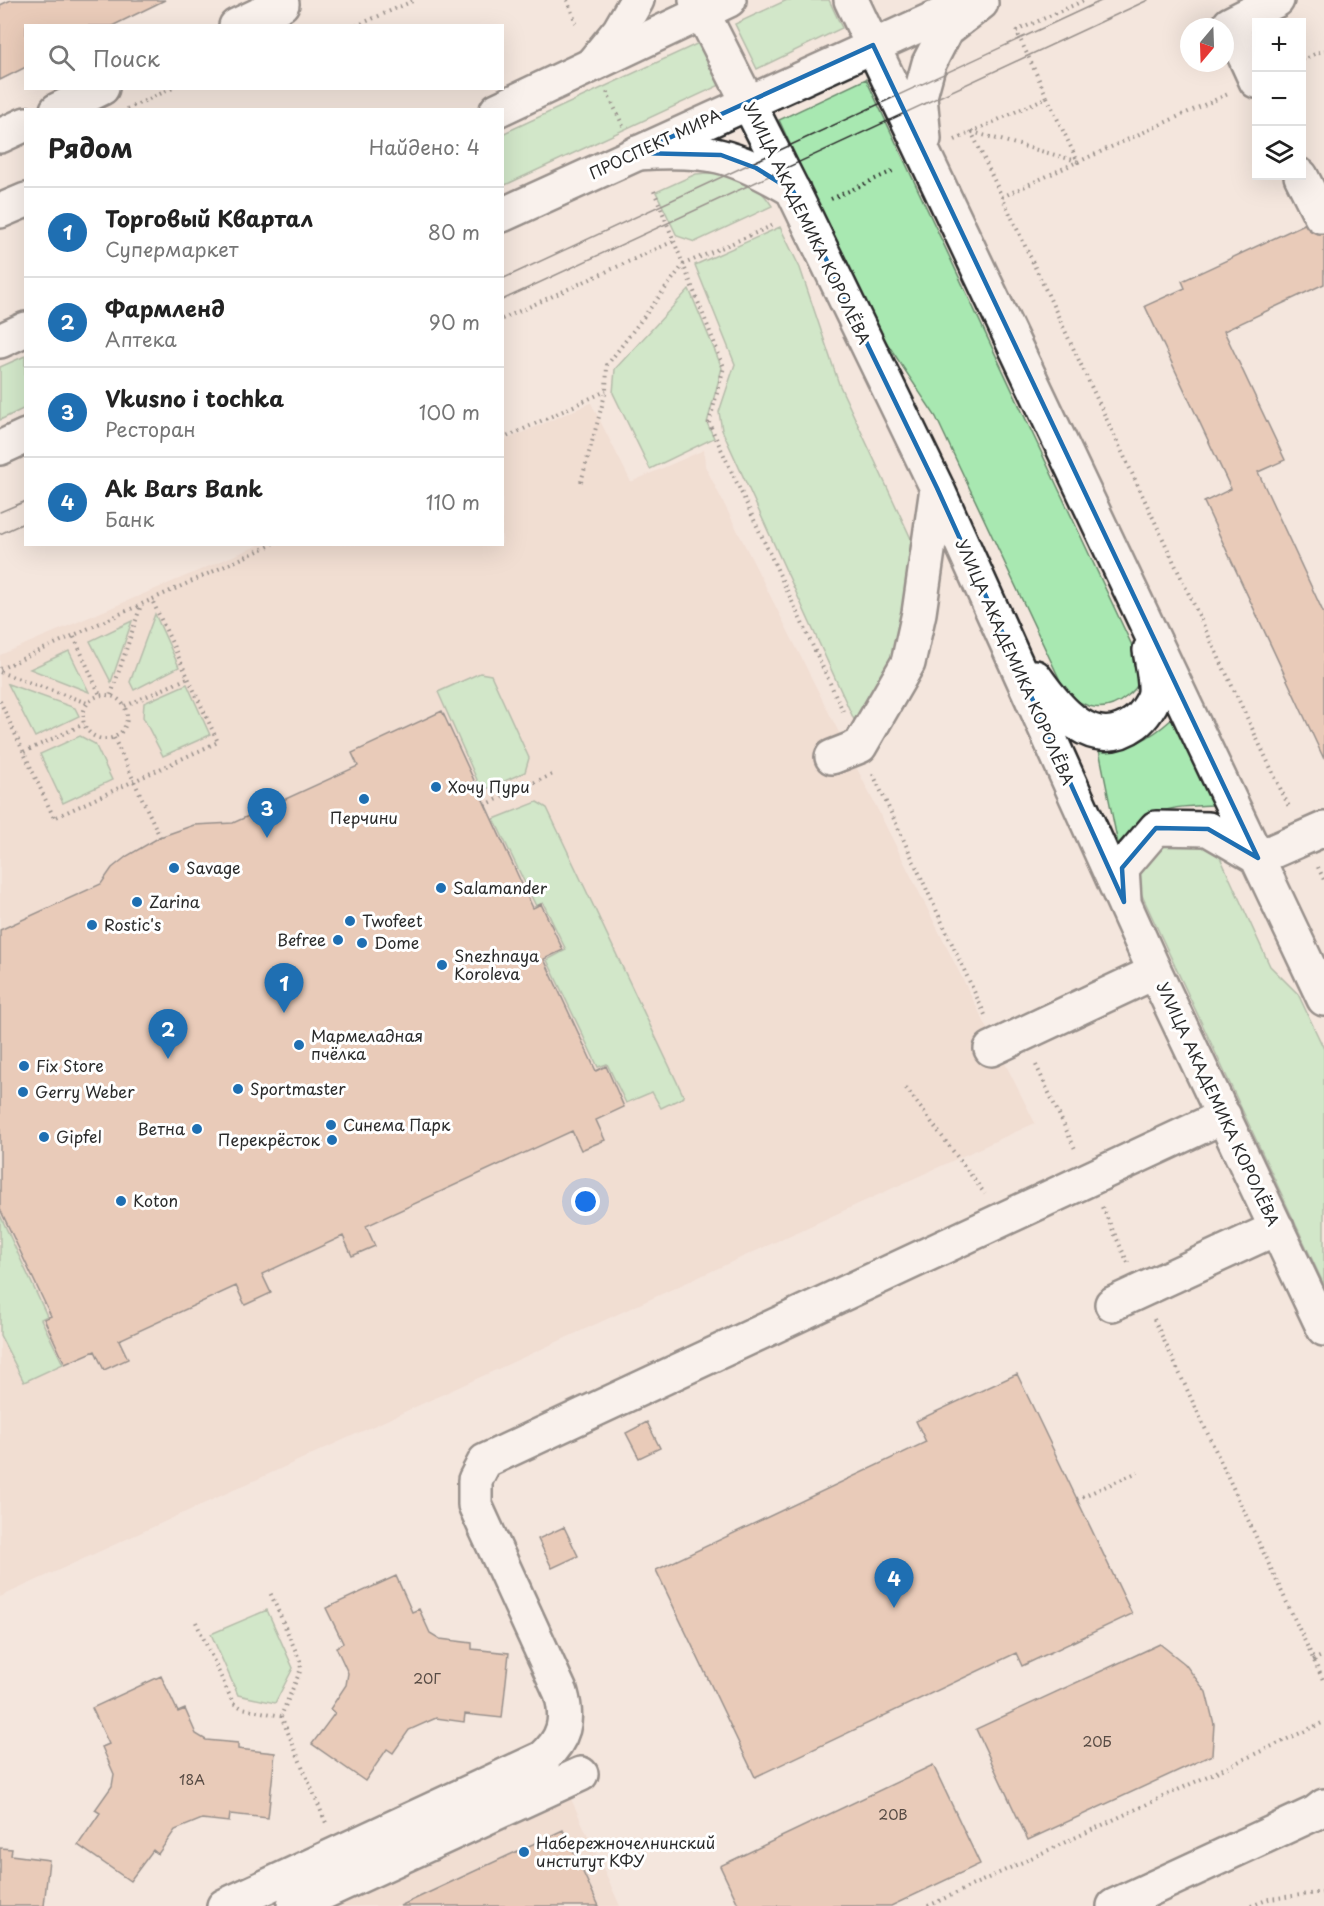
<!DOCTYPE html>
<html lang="ru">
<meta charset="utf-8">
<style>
:root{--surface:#fff;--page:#f6f6f6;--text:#222;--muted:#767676;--line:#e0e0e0;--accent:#1f6fb2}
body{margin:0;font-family:"Playpen Sans",sans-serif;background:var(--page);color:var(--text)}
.controls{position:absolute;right:18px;top:18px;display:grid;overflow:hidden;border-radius:0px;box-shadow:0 6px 24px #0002}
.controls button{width:54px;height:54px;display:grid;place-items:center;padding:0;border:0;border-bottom:2px solid var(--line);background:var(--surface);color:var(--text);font:30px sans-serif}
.compass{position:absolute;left:1180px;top:18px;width:54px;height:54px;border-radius:50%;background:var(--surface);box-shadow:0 6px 24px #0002;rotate:199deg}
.you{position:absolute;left:586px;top:1202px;width:21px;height:21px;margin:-15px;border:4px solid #fff;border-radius:50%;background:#1a73e8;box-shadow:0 0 0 9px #1a73e833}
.badge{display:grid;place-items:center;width:39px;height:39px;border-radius:50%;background:var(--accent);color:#fff;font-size:20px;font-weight:700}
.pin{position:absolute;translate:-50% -50px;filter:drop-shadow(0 2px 3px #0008)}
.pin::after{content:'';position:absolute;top:32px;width:21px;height:18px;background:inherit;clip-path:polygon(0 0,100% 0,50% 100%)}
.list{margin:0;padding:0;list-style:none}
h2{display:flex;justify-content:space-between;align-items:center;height:78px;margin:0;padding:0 24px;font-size:26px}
h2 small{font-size:20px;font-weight:400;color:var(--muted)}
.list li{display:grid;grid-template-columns:39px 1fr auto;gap:18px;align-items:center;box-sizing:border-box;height:90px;padding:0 24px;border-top:2px solid var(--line)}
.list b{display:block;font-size:22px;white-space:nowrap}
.list p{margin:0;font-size:20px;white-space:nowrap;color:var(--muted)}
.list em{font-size:20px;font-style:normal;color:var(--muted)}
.icon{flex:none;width:33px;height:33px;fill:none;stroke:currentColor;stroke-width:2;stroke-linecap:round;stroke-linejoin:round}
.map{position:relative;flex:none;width:1324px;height:1906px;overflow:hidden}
.search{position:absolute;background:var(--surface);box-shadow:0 6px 24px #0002;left:24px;top:24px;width:480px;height:66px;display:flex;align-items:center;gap:15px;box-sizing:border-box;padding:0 21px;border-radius:0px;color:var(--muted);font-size:22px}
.panel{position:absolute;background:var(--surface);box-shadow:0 6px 24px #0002;left:24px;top:108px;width:480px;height:438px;border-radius:0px}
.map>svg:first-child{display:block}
.built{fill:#edd4c6}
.green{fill:#a8e8b1;stroke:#6a8a6e;stroke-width:1.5}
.building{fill:#dcab8f;stroke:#2b2b2b;stroke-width:1.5}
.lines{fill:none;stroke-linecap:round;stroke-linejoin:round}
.minor-casing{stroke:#2b2b2b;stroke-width:38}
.major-casing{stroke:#2b2b2b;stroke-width:38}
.path{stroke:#2b2b2b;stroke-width:4;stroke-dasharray:1.5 4.5;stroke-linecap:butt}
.minor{stroke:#fff;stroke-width:33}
.major{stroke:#fff;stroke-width:33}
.tram{stroke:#2b2b2b;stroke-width:1.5}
.marked{fill:none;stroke:#1f6fb2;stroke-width:4.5;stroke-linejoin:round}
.poi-dot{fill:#1f6fb2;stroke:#fff;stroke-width:2}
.labels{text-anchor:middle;stroke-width:6;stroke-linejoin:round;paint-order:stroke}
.number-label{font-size:14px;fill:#574b44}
.street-label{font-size:16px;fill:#2b2b2b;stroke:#fff}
.poi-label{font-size:16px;fill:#2b2b2b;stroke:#fff;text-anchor:start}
</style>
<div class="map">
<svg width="1324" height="1906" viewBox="0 0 1324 1906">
<rect width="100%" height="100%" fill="#f4e6dd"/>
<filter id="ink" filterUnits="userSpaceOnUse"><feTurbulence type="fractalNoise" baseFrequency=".0167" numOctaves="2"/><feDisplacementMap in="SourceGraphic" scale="12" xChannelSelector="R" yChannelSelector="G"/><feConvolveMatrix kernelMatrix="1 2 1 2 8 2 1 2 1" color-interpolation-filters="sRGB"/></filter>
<g filter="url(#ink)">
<path class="built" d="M591 403 631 482 704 450 705 466 1035 1123 0 1597V655L259 545 502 544 503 441Z
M571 1799 620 1906H334Z"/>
<path class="green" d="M787 0H829L842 28 757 69 735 24Z
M701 42 720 85 503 186 502 134Z
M866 79 1136 654C1137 662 1141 675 1138 683 1137 688 1130 694 1126 697 1105 714 1086 709 1066 693L936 417 871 319 779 120Z
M721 172C745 178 759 185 772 206L695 242 677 236 656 192 696 174Z
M780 227 800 268 839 384 920 558 915 612 861 735 722 430 719 412 735 364 695 265Z
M689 289 722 368 707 423 714 438 650 469 613 393 615 369Z
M25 356V408L0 420V367Z
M155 614 179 667 134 690 130 682Z
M132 621 111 682 90 641Z
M69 651 89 692 30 669Z
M480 673 491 675 529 758 525 772 482 791 438 692Z
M8 684 75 708 79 716 35 737Z
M187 684 210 735 163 756 143 717 144 703Z
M1172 719 1213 805C1167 807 1150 808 1118 844L1099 750C1129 750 1150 739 1172 719Z
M80 736 95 744 112 780 63 803 40 754Z
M537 802 547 808 684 1097 661 1108 652 1092 626 1103 607 1064 598 1067 547 960 566 950 543 903 536 906 494 819Z
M1172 843 1204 845 1219 855 1270 966 1298 994 1324 1049V1285L1139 889V872L1161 847Z
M0 1215 47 1316 41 1319 63 1364 24 1382 0 1335Z
M267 1610 293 1668 275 1703 238 1695 211 1634Z"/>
<path class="building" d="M11 0H165L112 26H26V67L0 80V5Z
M1324 215V284L1224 331 1285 460 1258 472 1324 614V759L1204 502 1231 489 1145 306 1185 288 1182 281Z
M442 711 533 908 541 904 563 950 544 959 596 1071 606 1066 624 1107 596 1120 605 1140 581 1150 572 1131 366 1226 375 1246 352 1256 343 1236 262 1274 271 1293 245 1305 236 1286 119 1340 128 1359 104 1370 95 1351 65 1364 44 1319 51 1316 0 1209V930L101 884 112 868 127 856 160 837 194 825 233 823 358 766 352 753Z
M1017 1374 1132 1614 1022 1666 1016 1653 755 1777 656 1570 926 1442 916 1421Z
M647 1422 660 1448 639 1458 626 1433Z
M564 1527 578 1556 552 1568 538 1539Z
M396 1576 412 1612 419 1609 430 1633 440 1639 472 1643V1649L509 1653 502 1718 465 1714 464 1722 436 1718 409 1730 393 1753 387 1749 365 1781 312 1744 335 1713 330 1709 346 1685 348 1673 336 1647 343 1643 326 1608Z
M1160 1644 1185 1664 1206 1692 1214 1724 1212 1755 1028 1840 976 1729Z
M161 1676 178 1712 185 1709 196 1734 206 1740 238 1743V1749L275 1753 268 1818 230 1814 229 1822 202 1819 175 1830 158 1854 153 1850 130 1881 78 1845 100 1813 95 1810 112 1786 114 1774 102 1747 109 1744 92 1708Z
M933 1765 980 1864 891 1906H739L720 1866Z
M563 1830 599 1906H400Z
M0 1848 12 1849 11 1855 49 1860 44 1906H0Z"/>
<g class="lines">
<g class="minor-casing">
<path id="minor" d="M696 0 793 191 937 488 1155 972 1324 1329
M851 0 1324 999
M236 26 282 4 281 0
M593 63 619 31 637 0
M1256 81 1230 24 1277 0
M57 110 102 88
M0 136 26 124
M924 139 920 96 929 63 946 30 981 3
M637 153C708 148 733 154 793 190
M1301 176 1321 216
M0 211 26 200
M1035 677C1058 710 1093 754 1135 723 1143 717 1154 702 1155 692 1156 679 1152 664 1150 650
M832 757 860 746 908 663 919 613 937 488
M1124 900 1122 868 1156 828 1208 829 1258 858 1324 829
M991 1049 1155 972
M1112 1304 1277 1228
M224 1906 543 1758C564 1739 569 1721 561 1693L475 1505V1480L485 1461 1224 1116
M294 1906 581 1774
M1114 1906 1315 1813 1324 1806"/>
</g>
<g class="major-casing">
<path id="major" d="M497 110 729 0
M502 215 975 0
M0 341 26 329
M0 448 26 436"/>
</g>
<path class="path" d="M567 0 576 23
M356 26 415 0
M1016 31 1085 0
M1302 60 1324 50
M607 92 623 126
M1047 97 1078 162 1228 94
M127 109 173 88
M971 131 1290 809
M972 132 1077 161
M955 140 1047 97 1015 28
M654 191 724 367 709 423 843 711
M1002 197 1077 162
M831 199 895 170
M502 319 674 241
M502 439 606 391
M581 482 606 391 607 365 684 264 774 225
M74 637 100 695
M0 669 273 544
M0 672 87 703
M83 717a22 22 0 1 1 44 0a22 22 0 1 1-44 0Z
M111 695 141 605
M0 701 54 818 218 742 152 600
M125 706 188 678
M114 738 160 837
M24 752 84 724
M873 774 986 1017
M485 805 555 773
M1318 867 1324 880
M1036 1065 1076 1151
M906 1088 985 1194
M1102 1207 1128 1263
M1154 1319 1324 1682
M1077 1499 1138 1472
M196 1622 233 1703 242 1708 281 1716 301 1669 300 1661 269 1590
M1313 1660 1324 1655
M281 1716 326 1823
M928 1906 1324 1722
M1251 1906 1269 1899 1324 1892"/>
<use href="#minor" class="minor"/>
<use href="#major" class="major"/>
<path class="tram" d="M502 279 1103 0
M502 300 1148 0
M0 512 26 501
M0 534 26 522"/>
</g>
</g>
<path d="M0 0H1324V1906H0ZM873 45 1258 858 1208 829 1156 828 1122 868 1124 902 937 488 793 191 756 168 721 155 636 153Z" fill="#f4e6dd" fill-opacity=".55" fill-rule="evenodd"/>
<path class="marked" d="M873 45 1258 858 1208 829 1156 828 1122 868 1124 902 937 488 793 191 756 168 721 155 636 153Z"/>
<g class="poi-dot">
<circle cx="436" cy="787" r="6"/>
<circle cx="364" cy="799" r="6"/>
<circle cx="174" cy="868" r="6"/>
<circle cx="441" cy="888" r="6"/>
<circle cx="137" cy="902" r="6"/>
<circle cx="350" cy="921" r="6"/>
<circle cx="92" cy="925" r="6"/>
<circle cx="338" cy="940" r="6"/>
<circle cx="362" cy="943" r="6"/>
<circle cx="442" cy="965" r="6"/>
<circle cx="299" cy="1045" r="6"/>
<circle cx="24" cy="1066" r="6"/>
<circle cx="238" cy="1089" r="6"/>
<circle cx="23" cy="1092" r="6"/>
<circle cx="331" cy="1125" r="6"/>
<circle cx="197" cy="1129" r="6"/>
<circle cx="44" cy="1137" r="6"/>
<circle cx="332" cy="1140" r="6"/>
<circle cx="121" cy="1201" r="6"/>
<circle cx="524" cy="1852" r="6"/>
</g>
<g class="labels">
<g class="number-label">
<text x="427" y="1684">20Г</text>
<text x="1097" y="1747">20Б</text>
<text x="192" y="1785">18А</text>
<text x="893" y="1820">20В</text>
</g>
<g class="street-label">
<text transform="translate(655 144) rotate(-25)" y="6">ПРОСПЕКТ МИРА</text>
<text transform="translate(807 223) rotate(64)" y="6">УЛИЦА АКАДЕМИКА КОРОЛЁВА</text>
<text transform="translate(1015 662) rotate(66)" y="6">УЛИЦА АКАДЕМИКА КОРОЛЁВА</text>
<text transform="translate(1218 1104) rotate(65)" y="6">УЛИЦА АКАДЕМИКА КОРОЛЁВА</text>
</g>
<g class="poi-label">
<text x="448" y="793">Хочу Пури</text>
<text x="364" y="824" text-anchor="middle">Перчини</text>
<text x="186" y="874">Savage</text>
<text x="453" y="894">Salamander</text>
<text x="149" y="908">Zarina</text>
<text x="362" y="927">Twofeet</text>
<text x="104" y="931">Rostiс's</text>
<text x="326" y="946" text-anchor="end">Befree</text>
<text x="374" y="949">Dome</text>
<text x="454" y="962">Snezhnaya<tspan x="454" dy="18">Koroleva</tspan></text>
<text x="311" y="1042">Мармеладная<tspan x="311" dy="18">пчёлка</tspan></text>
<text x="36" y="1072">Fix Store</text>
<text x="250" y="1095">Sportmaster</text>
<text x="35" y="1098">Gerry Weber</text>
<text x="343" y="1131">Синема Парк</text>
<text x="185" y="1135" text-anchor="end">Ветна</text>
<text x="56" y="1143">Gipfel</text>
<text x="320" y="1146" text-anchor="end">Перекрёсток</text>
<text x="133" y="1207">Koton</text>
<text x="536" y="1849">Набережночелнинский<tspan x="536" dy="18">институт КФУ</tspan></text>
</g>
</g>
</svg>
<div class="controls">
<button>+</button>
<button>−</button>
<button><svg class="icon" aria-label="layers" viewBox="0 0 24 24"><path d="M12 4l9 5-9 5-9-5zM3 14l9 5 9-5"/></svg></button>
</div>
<svg class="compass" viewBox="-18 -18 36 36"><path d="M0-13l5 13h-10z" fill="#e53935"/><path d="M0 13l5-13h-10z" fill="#767676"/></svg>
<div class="you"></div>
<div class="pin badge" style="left:284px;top:1013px">1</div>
<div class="pin badge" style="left:168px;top:1059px">2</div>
<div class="pin badge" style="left:267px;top:838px">3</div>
<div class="pin badge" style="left:894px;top:1608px">4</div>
<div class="search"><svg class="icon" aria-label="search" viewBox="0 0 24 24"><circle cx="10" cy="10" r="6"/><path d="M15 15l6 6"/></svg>Поиск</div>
<section class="panel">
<h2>Рядом<small>Найдено: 4</small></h2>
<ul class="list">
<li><span class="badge">1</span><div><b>Торговый Квартал</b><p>Супермаркет</p></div><em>80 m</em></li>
<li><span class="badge">2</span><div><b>Фармленд</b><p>Аптека</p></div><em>90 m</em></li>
<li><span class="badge">3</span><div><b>Vkusno i tochka</b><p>Ресторан</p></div><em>100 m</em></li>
<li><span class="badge">4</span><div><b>Ak Bars Bank</b><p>Банк</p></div><em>110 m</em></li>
</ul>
</section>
</div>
